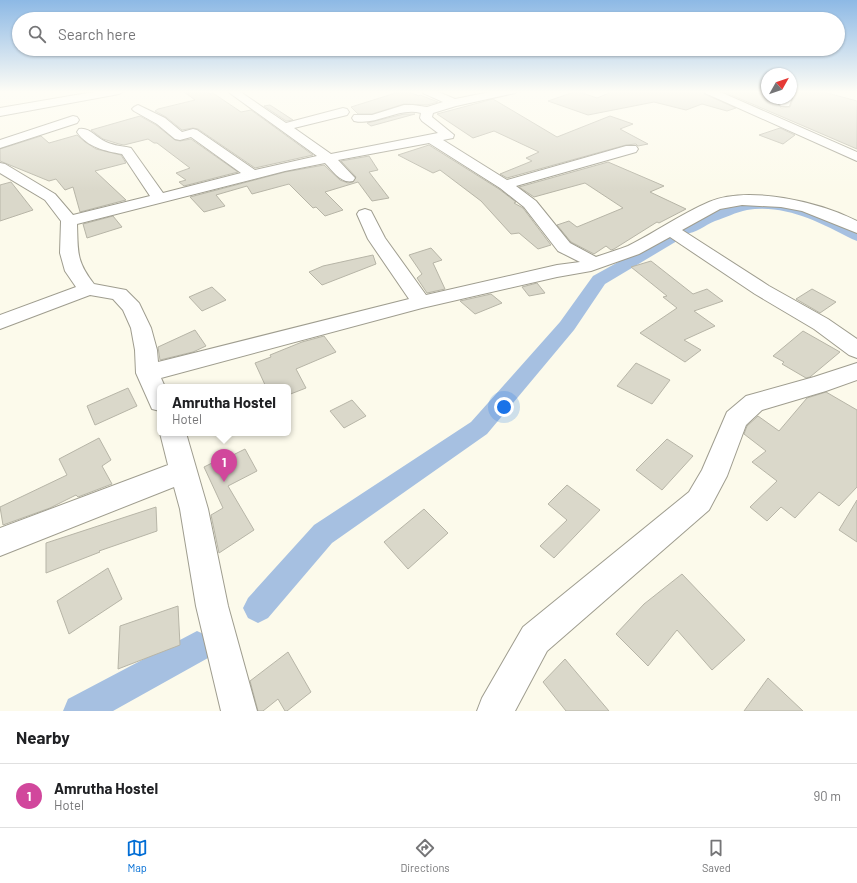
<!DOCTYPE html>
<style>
:root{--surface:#fff;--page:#f2f2f2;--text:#202124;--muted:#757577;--line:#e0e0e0;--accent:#016dd5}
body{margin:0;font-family:Barlow,sans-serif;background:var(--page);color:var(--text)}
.compass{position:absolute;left:761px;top:68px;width:36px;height:36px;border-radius:50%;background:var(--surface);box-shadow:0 1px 3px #0004;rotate:50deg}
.you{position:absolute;left:504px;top:407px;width:14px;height:14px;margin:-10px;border:3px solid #fff;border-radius:50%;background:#1a73e8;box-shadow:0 0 0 6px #1a73e833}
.badge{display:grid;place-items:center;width:26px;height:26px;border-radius:50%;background:var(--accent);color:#fff;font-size:13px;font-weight:700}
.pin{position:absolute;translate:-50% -33px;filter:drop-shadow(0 1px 2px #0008)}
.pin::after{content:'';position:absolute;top:21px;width:14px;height:12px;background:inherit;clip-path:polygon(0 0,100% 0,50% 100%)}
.popup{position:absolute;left:157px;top:384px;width:134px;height:52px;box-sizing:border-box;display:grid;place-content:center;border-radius:6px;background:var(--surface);filter:drop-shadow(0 1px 3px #0005);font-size:13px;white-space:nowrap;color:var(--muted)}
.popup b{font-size:15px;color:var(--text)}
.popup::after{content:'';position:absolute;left:50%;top:100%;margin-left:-8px;border:8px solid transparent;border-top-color:var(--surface)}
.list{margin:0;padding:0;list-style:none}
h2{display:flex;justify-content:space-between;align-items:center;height:52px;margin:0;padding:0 16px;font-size:17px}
h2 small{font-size:13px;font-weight:400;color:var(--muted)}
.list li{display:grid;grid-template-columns:26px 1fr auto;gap:12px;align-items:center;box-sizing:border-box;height:64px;padding:0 16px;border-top:1px solid var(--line)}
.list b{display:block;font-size:15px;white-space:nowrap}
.list p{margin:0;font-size:13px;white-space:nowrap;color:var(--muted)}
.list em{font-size:13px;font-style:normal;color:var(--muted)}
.icon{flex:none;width:22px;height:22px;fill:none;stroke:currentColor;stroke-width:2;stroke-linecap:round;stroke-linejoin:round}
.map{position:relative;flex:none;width:857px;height:711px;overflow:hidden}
.search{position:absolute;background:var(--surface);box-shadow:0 1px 3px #0004;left:12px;right:12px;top:12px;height:44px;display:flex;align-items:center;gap:10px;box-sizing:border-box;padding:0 14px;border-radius:22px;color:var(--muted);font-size:15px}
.sheet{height:116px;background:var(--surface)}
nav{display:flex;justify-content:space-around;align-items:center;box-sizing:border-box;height:56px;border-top:1px solid var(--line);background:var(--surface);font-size:11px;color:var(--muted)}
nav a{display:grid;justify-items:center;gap:2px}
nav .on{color:var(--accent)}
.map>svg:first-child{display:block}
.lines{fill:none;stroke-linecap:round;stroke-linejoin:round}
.canal{fill:#a6c0e1;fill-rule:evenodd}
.building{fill:#dad8ca;stroke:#b7b5a7}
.minor-casing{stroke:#9f9d8f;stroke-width:2}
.minor{fill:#fff;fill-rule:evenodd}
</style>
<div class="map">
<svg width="857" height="711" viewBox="0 0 857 711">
<rect width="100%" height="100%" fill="#fcfaeb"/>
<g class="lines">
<path class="canal" d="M777 200 828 215 857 230V241L852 239C819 222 785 204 747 210 736 212 725 218 715 221 703 226 693 236 681 233L678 230 681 227 702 216 739 203Z
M672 233 677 235 680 238 677 241 605 284 574 330 487 434 332 543 268 618 258 623 248 618 243 608 248 598 314 525 471 422 560 322 593 276 667 235Z
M197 631 208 636 213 647 208 658 113 711H63L68 699Z"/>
</g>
<path class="building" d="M183 91H206L210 94 213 93 241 112 251 110 313 155 255 168 198 129 193 128 182 130 166 117 155 111 158 109 195 100Z
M402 91H407L419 96 420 95 438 102 427 105 404 104 372 114H358L351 107Z
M577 91 597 98 614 91H703L704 94 736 108 727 111 702 104 686 110 654 102 588 115 548 101Z
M722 91H751L767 96V98L778 99V104L781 108 790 107 793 99 791 96V91H820L857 101V149Z
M493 99 557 137 610 116 633 124 620 129 648 144 638 146 636 144 626 145 507 178 500 174 532 161 526 158 539 152 494 131 473 138 437 114Z
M270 105 293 120 286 121 264 106Z
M404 114H415L371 126 367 123Z
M140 116 156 125 175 140 180 141 191 139 238 172 184 186 179 182 186 180 176 173 190 168 157 143H154L148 139 124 145 119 144 103 139 91 130Z
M780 128 795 135 783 144 759 135Z
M77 135 85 142 96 149 121 155 126 163 95 171 126 200 80 212 73 187 65 190 56 179 49 181 0 161V149L41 136 49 143Z
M429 145 499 189 516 202 514 203 523 208 551 245 538 249 519 233 511 234 481 201 440 170 433 173 398 155Z
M369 156 378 170 369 172 389 198 372 201 358 182 325 192 343 210 325 216 316 207 313 208 289 184 252 194 247 186 216 195 225 206 204 212 190 197 285 172 324 165 340 180 348 183 353 182 356 177 341 161Z
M608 162 664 186 650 192 686 209 659 223 657 222 614 249 611 250 606 246 594 254 571 242 557 225 569 221 577 227 623 208 585 183 534 197 519 187Z
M11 182 33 210 0 221V185Z
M113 216 122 227 87 238 83 224Z
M431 248 442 260 433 263 445 289 427 293 417 278 422 274 409 255Z
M373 255 376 264 322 285 309 272 323 266Z
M651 261 693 294 707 289 723 301 694 311 715 326 684 340 701 350 685 362 640 333 677 308 663 297 667 296 631 267Z
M537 283 545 293 529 296 522 287Z
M212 287 226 300 202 311 189 297Z
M812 289 836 302 820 313 796 299Z
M491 294 502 303 475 314 460 301Z
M195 330 206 346 193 352 160 360 158 347Z
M803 331 840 352 810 377 806 378 782 364 784 362 773 356Z
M324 336 336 352 296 369 306 388 288 395V387H266L255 363 271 357 270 355 302 342Z
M636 363 670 380 652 404 617 386Z
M128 388 137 406 95 425 87 406Z
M826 392 857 410V487L839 506 819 492 795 518 781 507 767 521 750 507 777 481 752 462 766 451 744 434 747 426 758 416 779 431 807 398Z
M352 400 366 416 344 428 330 411Z
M99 438 111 460 102 466 112 484 78 497 76 495 50 508 3 525 0 507 67 475 59 459Z
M667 439 693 456 662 490 636 470Z
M245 449 257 471 228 486 254 530 219 553 211 515 223 508 204 467 214 462 215 464Z
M567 485 600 510 554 558 540 546 567 520 548 504Z
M857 500V542L839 530Z
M156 507 157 531 99 551 100 552 46 573V543Z
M424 509 448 533 408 569 384 542Z
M108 568 122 599 69 634 57 601Z
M682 574 745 640 712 670 677 630 648 666 616 634 644 604Z
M178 606 180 645 118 669 120 626Z
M288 652 311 692 287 711H285L278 699 263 711H258L250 681Z
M565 659 609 711H566L543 682Z
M768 678 803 711H744Z"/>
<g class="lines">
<g class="minor-casing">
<path id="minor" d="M99 91H124L119 94 0 116V108Z
M227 91H239L286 123 343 108 347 109 349 112 347 115 294 128 331 154 438 133 422 121 420 118 421 113C398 107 377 126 354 121L352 118 354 115H372L404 105H413L427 107 443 102 423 93 422 91H436L455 99 495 91H516L515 93 456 106 433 113 432 117 454 135 453 138 443 140 507 180 626 146H636L638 149 636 152 516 186 536 201 570 243 596 257C607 253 618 250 628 246 656 232 681 214 709 202 748 185 820 202 857 221V233L802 211 781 207 742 205 720 209 682 230 769 286 828 319 857 339V358L849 355 814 329 755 294 670 237 639 254 591 271 557 277 422 308 161 378 165 387H160V411L152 409 136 373 135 350 131 328 123 310 113 299 90 295 0 329V315L76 287 65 271 60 253 61 221 45 200 0 173V163L5 164 55 194 73 215 150 196 122 154C105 151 87 147 77 132L79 129C90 127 96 138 106 142 114 146 123 146 131 148L163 193 241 173 191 137 180 140 175 139 157 124 134 111 132 109 134 107 138 105 165 118 182 132 193 129 197 130 255 170 317 156ZM429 143 500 188 524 207 558 251 580 262 557 265 426 295 385 238 371 211 365 209 359 211 357 214 368 239 409 299 158 362 157 350 151 328 139 303 126 290 94 284C76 261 78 252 77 224L285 171 325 163C333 171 341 184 353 181L355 178 338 160Z
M704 91H718L857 152V161L705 93Z
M791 97 792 98 789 106H781L779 104 780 98Z
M73 116 77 117 79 120 77 123 0 148V140Z
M857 363V380L826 391 762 410 746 425 727 476 709 510 547 651 515 711H477L482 698 523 627 689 492 702 470 727 412 746 396 814 377Z
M160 433H186L208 509 228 606 257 711H221L196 606 180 509 174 487 0 556V528L168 465Z"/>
</g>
<use href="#minor" class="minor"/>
</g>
<linearGradient id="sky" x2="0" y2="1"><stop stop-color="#8db9e5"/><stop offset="0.48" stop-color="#fefdf6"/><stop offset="1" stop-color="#fefdf6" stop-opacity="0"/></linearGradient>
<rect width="857" height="191" fill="url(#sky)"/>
</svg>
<svg class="compass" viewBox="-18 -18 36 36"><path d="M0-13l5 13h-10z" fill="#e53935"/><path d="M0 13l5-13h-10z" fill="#757577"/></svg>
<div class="you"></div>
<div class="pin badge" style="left:224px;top:482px;background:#d1479c">1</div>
<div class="popup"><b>Amrutha Hostel</b>Hotel</div>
<div class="search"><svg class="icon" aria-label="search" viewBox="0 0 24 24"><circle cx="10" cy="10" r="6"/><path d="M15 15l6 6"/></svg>Search here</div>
</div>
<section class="sheet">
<h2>Nearby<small></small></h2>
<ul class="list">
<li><span class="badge" style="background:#d1479c">1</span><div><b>Amrutha Hostel</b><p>Hotel</p></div><em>90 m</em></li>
</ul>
</section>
<nav>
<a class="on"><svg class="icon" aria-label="map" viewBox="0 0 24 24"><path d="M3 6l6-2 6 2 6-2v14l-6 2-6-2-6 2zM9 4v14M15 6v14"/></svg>Map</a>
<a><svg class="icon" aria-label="directions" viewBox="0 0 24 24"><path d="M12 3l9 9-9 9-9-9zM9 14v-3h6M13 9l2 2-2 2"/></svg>Directions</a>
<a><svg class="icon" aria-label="saved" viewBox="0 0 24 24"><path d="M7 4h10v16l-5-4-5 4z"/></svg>Saved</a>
</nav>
